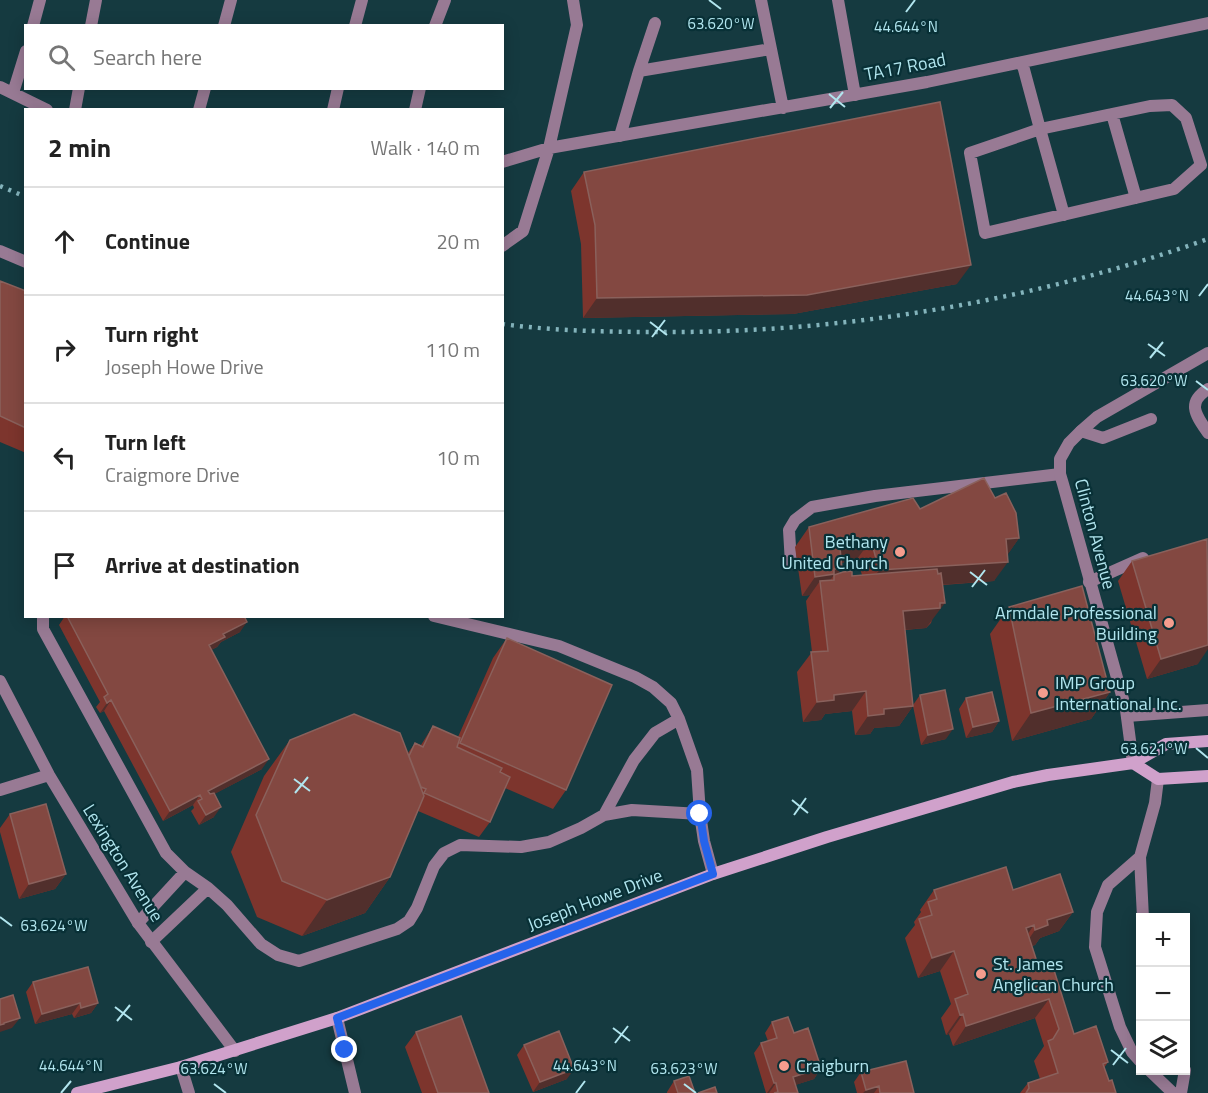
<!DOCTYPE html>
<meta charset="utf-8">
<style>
:root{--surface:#fff;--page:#f2f2f2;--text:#222;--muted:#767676;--line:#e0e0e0}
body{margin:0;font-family:"Titillium Web",sans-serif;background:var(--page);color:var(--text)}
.controls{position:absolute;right:18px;bottom:18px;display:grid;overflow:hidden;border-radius:0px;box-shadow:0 3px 15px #0003}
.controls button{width:54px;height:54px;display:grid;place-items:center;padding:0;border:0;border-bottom:2px solid var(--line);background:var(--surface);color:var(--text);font:30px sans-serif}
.stop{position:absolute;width:18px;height:18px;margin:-14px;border:4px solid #2563eb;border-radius:50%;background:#fff}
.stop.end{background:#2563eb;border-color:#fff;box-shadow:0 2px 6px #0008}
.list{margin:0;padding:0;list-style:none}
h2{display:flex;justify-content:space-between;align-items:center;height:78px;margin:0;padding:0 24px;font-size:26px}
h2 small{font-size:20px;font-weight:400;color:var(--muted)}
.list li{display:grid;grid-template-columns:39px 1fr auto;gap:18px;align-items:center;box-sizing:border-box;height:108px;padding:0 24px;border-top:2px solid var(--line)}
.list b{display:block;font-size:22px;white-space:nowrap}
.list p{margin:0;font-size:20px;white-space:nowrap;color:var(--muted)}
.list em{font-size:20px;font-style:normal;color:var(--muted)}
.icon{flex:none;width:33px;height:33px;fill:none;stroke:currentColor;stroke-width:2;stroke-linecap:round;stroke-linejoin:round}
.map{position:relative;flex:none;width:1208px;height:1093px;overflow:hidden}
.search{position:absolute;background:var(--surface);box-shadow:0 3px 15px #0003;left:24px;top:24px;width:480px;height:66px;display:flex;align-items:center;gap:15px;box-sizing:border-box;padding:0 21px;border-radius:0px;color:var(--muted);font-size:22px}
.panel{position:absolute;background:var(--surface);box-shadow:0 3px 15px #0003;left:24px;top:108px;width:480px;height:510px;border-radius:0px}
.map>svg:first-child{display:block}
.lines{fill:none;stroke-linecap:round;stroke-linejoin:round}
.lane{stroke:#987a94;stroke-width:12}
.street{stroke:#987a94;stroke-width:12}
.secondary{stroke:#d0a1cb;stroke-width:12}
.rail{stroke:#84b4bc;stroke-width:4.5;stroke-dasharray:3 6;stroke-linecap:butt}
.wall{fill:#7d352d;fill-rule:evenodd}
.shaded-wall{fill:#512f2c}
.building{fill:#834841;stroke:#8a615c;stroke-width:1.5}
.route{stroke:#2563eb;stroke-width:8}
.ticks{fill:none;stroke:#b1e5ee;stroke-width:2}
.poi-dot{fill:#f59d8e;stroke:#083036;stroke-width:2}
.labels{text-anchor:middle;stroke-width:4.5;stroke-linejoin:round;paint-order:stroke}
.street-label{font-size:18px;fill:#b1e5ee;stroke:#083036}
.poi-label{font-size:18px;fill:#b1e5ee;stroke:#083036;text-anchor:start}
.ticks-label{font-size:15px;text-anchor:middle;fill:#b1e5ee;stroke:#083036;stroke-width:4.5;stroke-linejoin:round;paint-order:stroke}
</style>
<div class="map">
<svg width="1208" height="1093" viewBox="0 0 1208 1093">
<rect width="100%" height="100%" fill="#153a40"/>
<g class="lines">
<path class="lane" d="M761 0 783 108
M838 0 855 95
M33 26 40 0
M91 26 96 0
M224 26 231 0
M355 26 362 0
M435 26 445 0
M1022 62 1040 129 970 153 985 233 1174 189 1201 165 1186 118 1172 105 1150 106 1040 129 1064 215
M639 71 655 23
M0 87 47 110
M13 93 26 51
M75 110 79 88
M199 110 205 88
M333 110 338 88
M415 110 420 88
M1112 114 1136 198
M620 136 639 71 771 49
M502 162 549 148 927 82 1208 23
M502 246 523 231 549 148 577 25 573 0
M0 251 26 262
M1208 389C1186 403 1196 415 1208 433
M1081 431 1103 438 1151 419
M791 564 789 530 795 520 812 507 875 496 1060 474
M1089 582 1143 558
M43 616V629L166 853 185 872 208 888 227 905 261 944 278 955 299 961 397 929 409 921 417 908 434 866 444 853 460 845 521 847 549 842 581 828 604 815 632 810 700 814
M434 616 559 646 635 677 653 687 671 703 679 719 697 770 700 814 704 841 713 874
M1127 716 1208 710
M604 815 634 760 655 733 679 719
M1140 857 1108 885 1097 912 1095 947 1120 1027 1132 1052 1140 1061
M1143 918 1140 857 1155 803 1158 779
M138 923 185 872
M151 942 208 888
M181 1067 189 1093
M1149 1070 1173 1093
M1181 1093 1185 1070"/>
<path class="street" d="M0 681 49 775 138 923 235 1051
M1133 763 1126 710 1063 484 1060 474V459L1069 443 1081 431 1097 417 1208 353
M0 790 49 775
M337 1018 355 1093"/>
<path class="secondary" d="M1133 763 1158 779 1208 776
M77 1093 181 1067 337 1018 713 874 827 837 1013 782 1048 775 1133 763 1166 744 1208 741"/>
<path class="rail" d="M0 186 26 197
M502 324C555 331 608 332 661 332 846 333 1033 301 1208 239"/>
</g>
<path class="wall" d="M584 172 957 284 793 314 583 318 581 244 571 191Z
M0 281 26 291V453L0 442Z
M995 498 1019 538 1007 555 994 581 943 585 931 623 926 628 905 630 913 705 920 695 946 739 921 745 913 706 899 726 874 728 870 734 855 735 852 711 825 714 821 720 803 722 797 672 812 652 806 601 810 595 802 596 795 547 809 527ZM857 559 862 575 852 576 838 574 841 563Z
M1132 561 1198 664 1147 679 1118 581Z
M1009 607 1110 692 1091 719 1012 741 990 634Z
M65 616H244L240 632 221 642 217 647 211 650 262 769 214 794V817L199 825 191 811 194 808 193 805 163 821 104 711 100 713 96 707 100 702 59 625Z
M507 638 566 790 553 809 505 788 490 822 479 837 418 811 390 877 365 913 302 936 257 917 231 852 264 776 290 740 408 753 415 743 421 745 433 726 458 737 493 658Z
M966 698 999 721 992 732 966 738 959 709Z
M10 814 66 874 55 889 19 899 0 832V828Z
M934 890H1013L1073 912 1059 931 1040 938 1035 945 1032 946 1040 971 1074 1034 1108 1062 1104 1068 1109 1081 1116 1093H1020L1028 1083 1040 1079 1034 1061 1044 1046 1035 1018 953 1046 949 1034 946 1035 941 1018 951 1004 940 971 918 978 905 938 915 925 914 922 921 912 920 910Z
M33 982 98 1003 91 1013 74 1018 72 1014 35 1024 26 992Z
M772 1022 794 1033 821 1068 814 1079 795 1085 798 1093H766L754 1053 761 1043 768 1041 765 1033Z
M416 1032 489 1093H422L405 1047Z
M524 1045 567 1079 533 1092 517 1055Z
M861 1072 914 1093H857L854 1082Z
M674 1081 695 1093H667V1092Z"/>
<path class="shaded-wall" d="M971 265 957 284 793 314 583 318 597 298Z
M1019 538 1006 557V539Z
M871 540 857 559 826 567 840 548Z
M1008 562 994 581 866 590 879 570Z
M842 568 834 579V575L821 593 820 581 810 595 802 596 815 577 834 569Z
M940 603H945L926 628 889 631 903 611Z
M247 622 240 632 221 642 217 647 201 655 209 645 223 634Z
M1208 645V649L1198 664 1147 679 1161 659Z
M866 691 852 711 825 714 821 720 803 722 817 702 834 695Z
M1110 692 1091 719 1012 741 1031 713Z
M111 700 104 711 100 713 107 703Z
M913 706 899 726 874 728 870 734 855 735 868 716 884 709Z
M999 721 992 732 966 738 973 727Z
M953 729 946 739 921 745 928 735Z
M269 759 262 769 201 801 208 791Z
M200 795 193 805 163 821 170 811Z
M221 807 214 817 199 825 206 815Z
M66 874 55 889 19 899 29 884Z
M390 877 365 913 302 936 327 900Z
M1073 912 1059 931 1040 938 1035 945 1022 949 1035 930 1047 920Z
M1034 925 1020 945 1026 928Z
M954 951 940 971 918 978 932 958Z
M1049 999 1035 1018 953 1046 966 1026Z
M80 1003 72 1014 35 1024 42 1014Z
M98 1003 91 1013 74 1018 81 1008Z
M963 1014 949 1034 946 1035 960 1015Z
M20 1018 12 1028 0 1032V1025L4 1023Z
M821 1068 814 1079 786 1088 793 1077Z
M574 1069 567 1079 533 1092 540 1082Z
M774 1083H776L769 1093H767Z
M879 1086 874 1093H863L866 1090Z"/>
<path class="building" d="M940 102 971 265 807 295 597 298 595 225 584 172Z
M0 281 26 291V428L0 416Z
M984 478 995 498 1006 493 1016 513 1019 538 1006 539 1008 562 879 570 871 540 840 548 842 568 834 569V574L815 577 809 527 913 498 920 509Z
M1207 539 1208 645 1161 659 1132 561Z
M937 569 938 574 941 573 945 603H940V608L903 611 913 706 884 709V714L868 716 866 691 834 695V700L817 702 811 652 828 651 820 581 834 580V575L843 572 852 571V576Z
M1082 586 1110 692 1031 713 1009 607Z
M67 616H244L247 622 223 634 225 637 209 645 269 759 208 791 210 794 214 793 221 807 206 815 198 801 202 799 200 795 170 811 111 700 107 703 104 697 108 694Z
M507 638 612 685 566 790 460 743Z
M945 690 953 729 928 735 920 695Z
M992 692 999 721 973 727 966 698Z
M354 714 400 733 424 796 390 877 327 900 282 881 256 815 290 740Z
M433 726 460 738 457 747 502 768 500 772 510 777 490 822 424 793 426 789 421 787 409 756 415 743 423 747Z
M46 804 66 874 29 884 10 814Z
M1006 867 1013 890 1060 874 1073 912 1047 920 1048 925 1035 930 1034 925 1026 928 1040 971 1053 967 1074 1034 1096 1026 1108 1062 1103 1064 1109 1081 1112 1080 1116 1093H1026L1029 1088 1028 1083 1058 1073 1048 1041 1053 1039 1059 1029 1049 999 966 1026 963 1014 960 1015 955 999 968 994 954 951 932 958 919 919 932 915 928 902 937 899 934 890Z
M88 967 98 1003 81 1008 80 1003 42 1014 33 982Z
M13 995 20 1018 4 1023V1024L0 1025V999Z
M461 1016 489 1093H438L416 1032Z
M788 1017 794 1033 808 1028 821 1068 793 1077 798 1093H774L778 1092 776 1083H774L761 1043 777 1038 772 1022Z
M559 1031 574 1069 540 1082 524 1045Z
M906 1061 914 1093H880L879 1086 866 1090 861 1072Z
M689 1076 695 1093H678L674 1081Z
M715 1087 717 1093H698Z"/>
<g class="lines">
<path class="route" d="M345 1050 337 1018 713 874 704 841 700 814"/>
</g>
<path class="ticks" d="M709 0 721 9M906 12 915 0M829 94 845 107M830 108 843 92M1199 296 1208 284M650 322 667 335M652 337 665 320M1148 344 1165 356M1150 358 1163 342M1196 381 1208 390M970 572 987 585M972 587 985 570M1196 748 1208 758M294 779 310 791M295 793 308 777M792 800 808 813M794 815 806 798M0 917 12 926M115 1007 132 1020M117 1021 130 1005M613 1028 630 1041M615 1043 628 1026M1111 1050 1128 1063M1113 1065 1126 1048M214 1084 226 1093M684 1084 696 1093M61 1093 71 1081M576 1093 585 1081"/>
<g class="poi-dot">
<circle cx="900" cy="552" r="6"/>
<circle cx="1169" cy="623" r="6"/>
<circle cx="1043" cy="693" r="6"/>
<circle cx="981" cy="974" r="6"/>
<circle cx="784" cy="1066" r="6"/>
</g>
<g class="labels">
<g class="street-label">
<text transform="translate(905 67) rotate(-11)" y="6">TA17 Road</text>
<text transform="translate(1095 534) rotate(75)" y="6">Clinton Avenue</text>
<text transform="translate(123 863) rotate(58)" y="6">Lexington Avenue</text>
<text transform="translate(595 900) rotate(-21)" y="6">Joseph Howe Drive</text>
</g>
<g class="poi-label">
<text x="888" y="548" text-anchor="end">Bethany<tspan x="888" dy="21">United Church</tspan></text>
<text x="1157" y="619" text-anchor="end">Armdale Professional<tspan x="1157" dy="21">Building</tspan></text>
<text x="1055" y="689">IMP Group<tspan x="1055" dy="21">International Inc.</tspan></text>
<text x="993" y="970">St. James<tspan x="993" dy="21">Anglican Church</tspan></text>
<text x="796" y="1072">Craigburn</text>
</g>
</g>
<g class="ticks-label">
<text x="721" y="29">63.620°W</text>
<text x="906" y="32">44.644°N</text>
<text x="1157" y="301">44.643°N</text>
<text x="1154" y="386">63.620°W</text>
<text x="1154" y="754">63.621°W</text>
<text x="54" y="931">63.624°W</text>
<text x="71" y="1071">44.644°N</text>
<text x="585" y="1071">44.643°N</text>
<text x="214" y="1074">63.624°W</text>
<text x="684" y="1074">63.623°W</text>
</g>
</svg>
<div class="controls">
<button>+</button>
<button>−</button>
<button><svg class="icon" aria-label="layers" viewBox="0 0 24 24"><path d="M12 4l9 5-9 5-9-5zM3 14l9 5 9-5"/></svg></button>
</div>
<div class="stop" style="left:700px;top:814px"></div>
<div class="stop end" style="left:345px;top:1050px"></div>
<div class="search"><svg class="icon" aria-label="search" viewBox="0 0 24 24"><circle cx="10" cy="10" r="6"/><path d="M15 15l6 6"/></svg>Search here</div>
<section class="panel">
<h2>2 min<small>Walk · 140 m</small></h2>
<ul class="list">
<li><svg class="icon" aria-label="ahead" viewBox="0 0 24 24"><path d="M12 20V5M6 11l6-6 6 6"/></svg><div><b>Continue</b></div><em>20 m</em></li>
<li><svg class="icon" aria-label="right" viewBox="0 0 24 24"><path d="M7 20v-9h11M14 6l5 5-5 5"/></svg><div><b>Turn right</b><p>Joseph Howe Drive</p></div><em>110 m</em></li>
<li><svg class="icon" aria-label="left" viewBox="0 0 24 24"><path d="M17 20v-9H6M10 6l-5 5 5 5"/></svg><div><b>Turn left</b><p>Craigmore Drive</p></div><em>10 m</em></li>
<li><svg class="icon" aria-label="arrive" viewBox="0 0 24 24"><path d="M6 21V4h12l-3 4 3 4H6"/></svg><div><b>Arrive at destination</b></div></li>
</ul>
</section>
</div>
